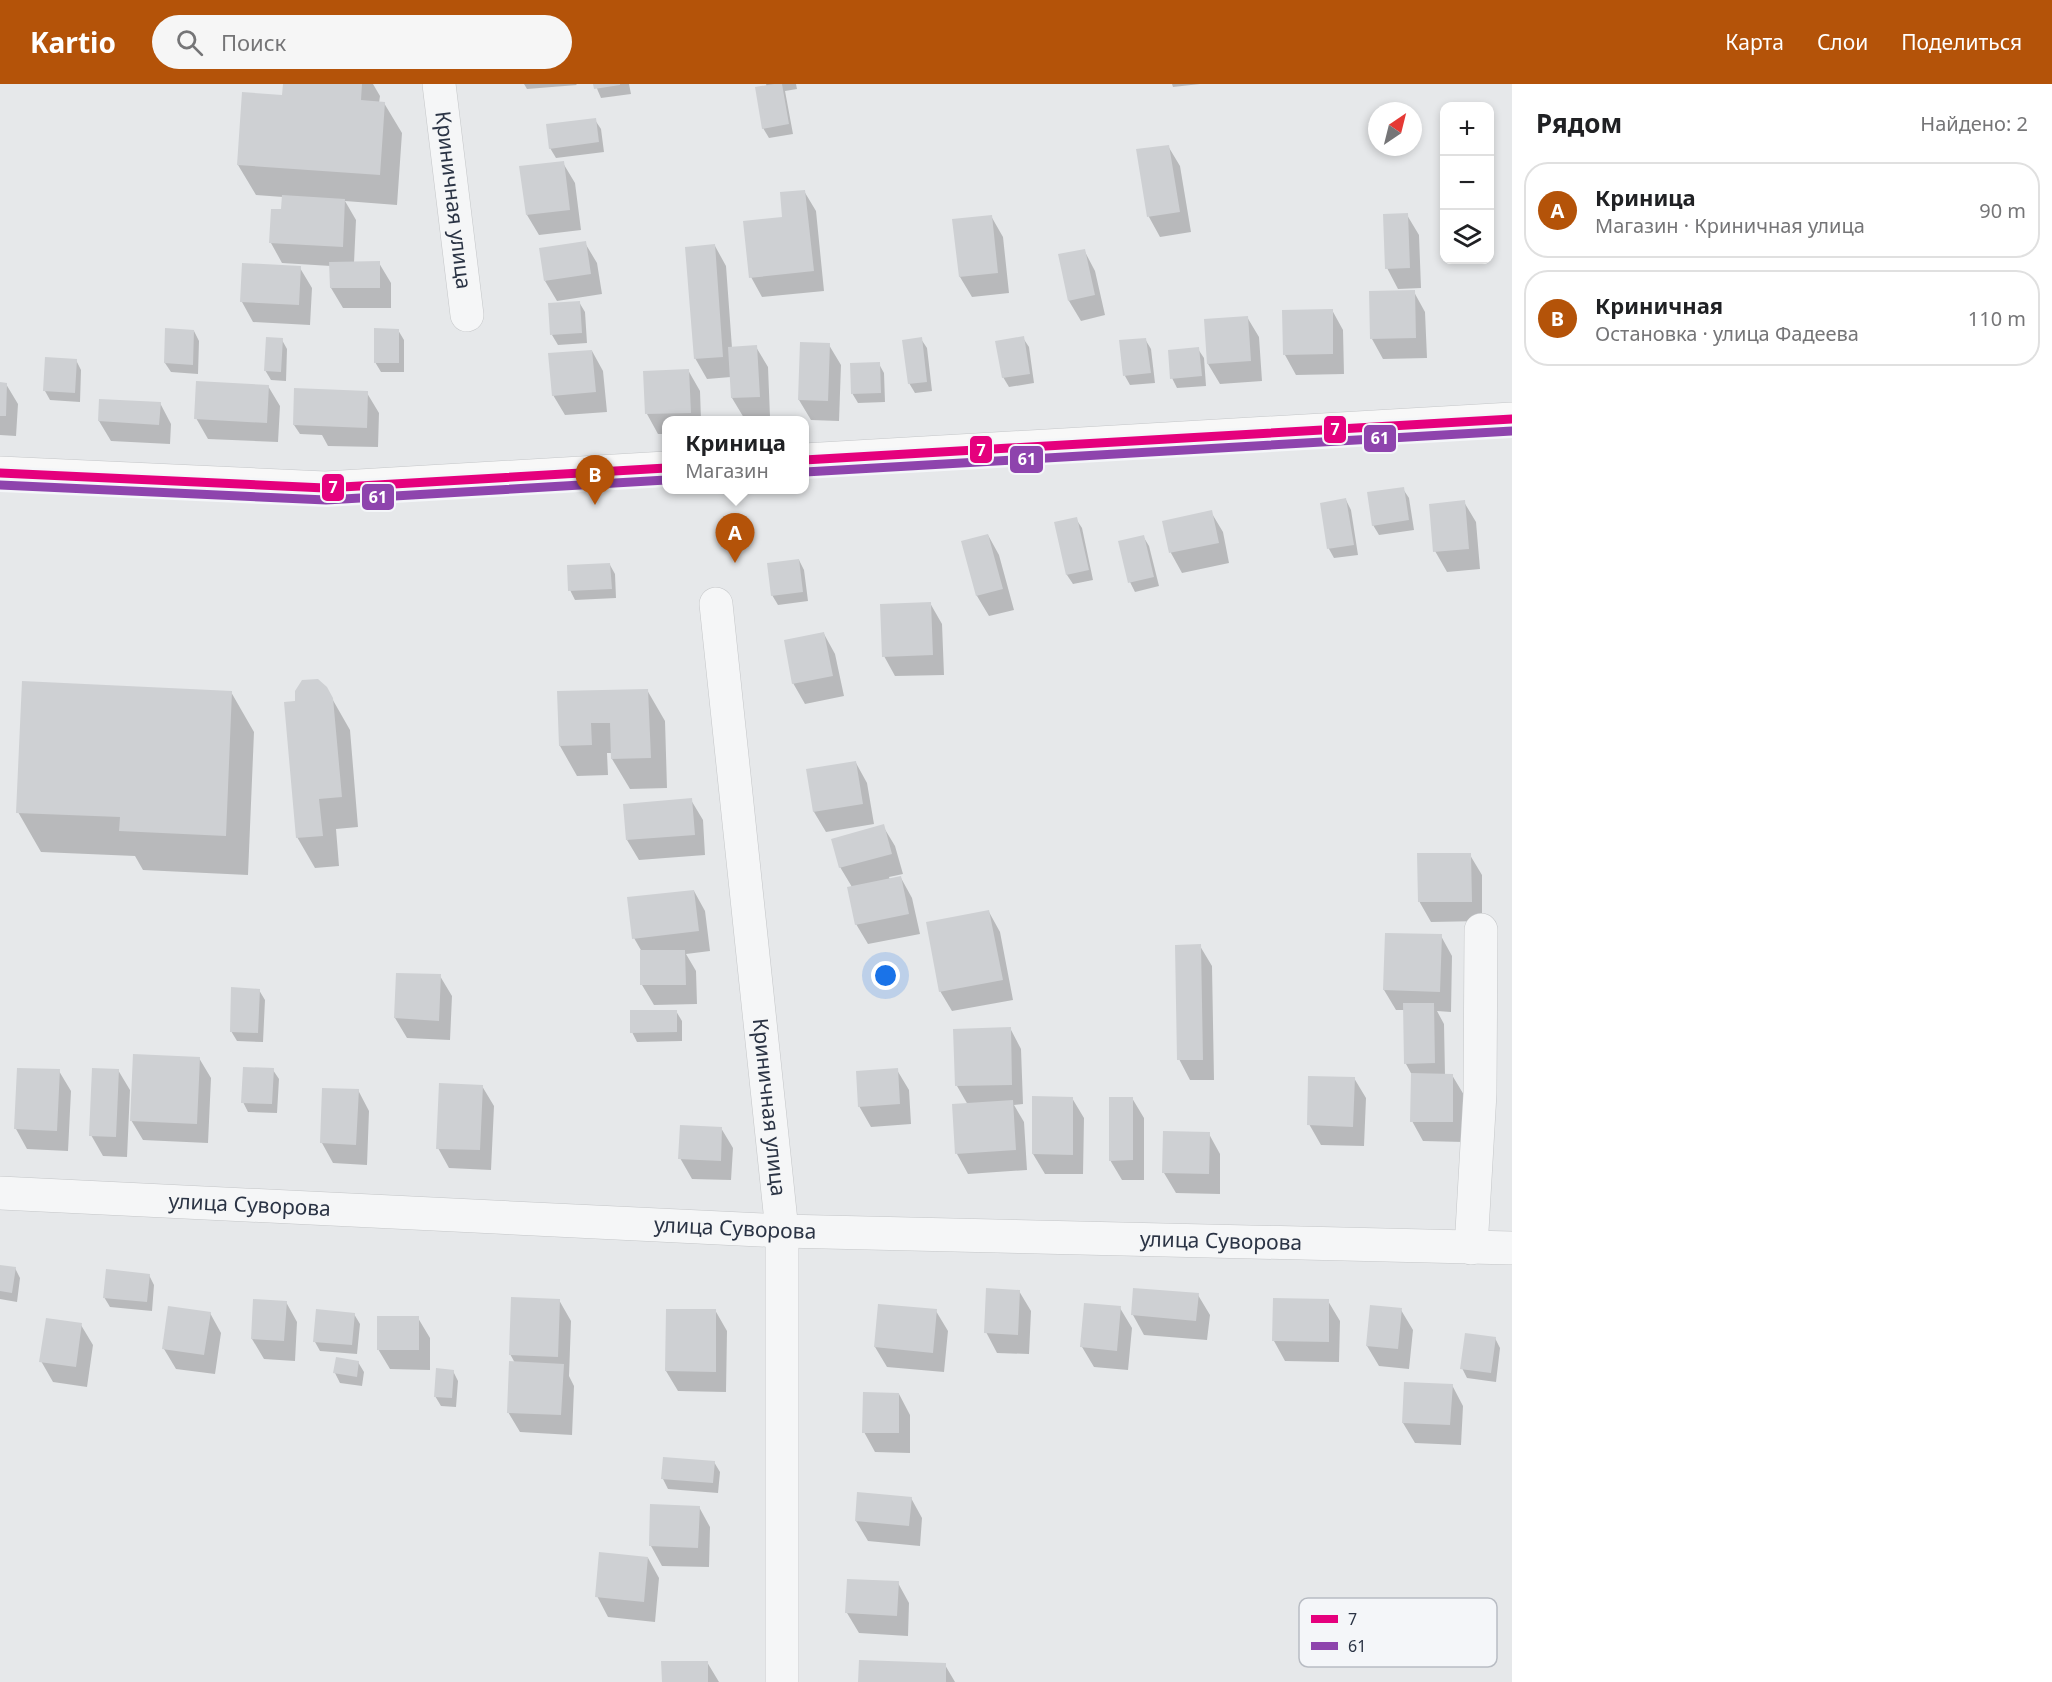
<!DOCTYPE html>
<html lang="ru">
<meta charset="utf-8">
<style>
:root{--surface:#fff;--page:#f6f6f6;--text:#202124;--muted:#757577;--line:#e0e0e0;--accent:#b45309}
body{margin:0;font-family:"Noto Sans",sans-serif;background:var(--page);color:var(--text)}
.controls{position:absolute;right:18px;top:18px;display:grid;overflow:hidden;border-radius:12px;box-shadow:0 3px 9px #0003}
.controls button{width:54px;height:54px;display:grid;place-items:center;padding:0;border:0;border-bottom:2px solid var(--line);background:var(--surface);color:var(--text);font:30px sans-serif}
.compass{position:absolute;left:1368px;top:18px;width:54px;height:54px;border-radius:50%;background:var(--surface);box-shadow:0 3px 9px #0003;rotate:35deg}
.you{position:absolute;left:886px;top:892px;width:21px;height:21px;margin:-15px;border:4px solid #fff;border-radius:50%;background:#1a73e8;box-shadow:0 0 0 9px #1a73e833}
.badge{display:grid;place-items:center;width:39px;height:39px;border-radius:50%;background:var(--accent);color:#fff;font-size:20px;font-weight:700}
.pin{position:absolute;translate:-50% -50px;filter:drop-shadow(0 2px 3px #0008)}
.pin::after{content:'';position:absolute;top:32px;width:21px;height:18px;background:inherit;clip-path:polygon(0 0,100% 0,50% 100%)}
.popup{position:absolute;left:662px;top:332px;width:147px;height:78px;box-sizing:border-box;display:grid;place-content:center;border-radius:12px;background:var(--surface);filter:drop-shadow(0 2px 4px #0005);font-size:20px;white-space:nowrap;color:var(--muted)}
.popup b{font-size:22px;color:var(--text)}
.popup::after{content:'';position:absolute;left:50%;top:100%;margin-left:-12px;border:12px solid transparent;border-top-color:var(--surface)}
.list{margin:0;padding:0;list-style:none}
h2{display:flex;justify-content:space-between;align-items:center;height:78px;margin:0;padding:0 24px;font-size:26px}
h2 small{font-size:20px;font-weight:400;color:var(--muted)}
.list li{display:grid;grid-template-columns:39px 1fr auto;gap:18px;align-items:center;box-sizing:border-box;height:96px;margin:0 12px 12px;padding:0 12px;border:2px solid var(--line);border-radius:24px}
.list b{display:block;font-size:22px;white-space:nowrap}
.list p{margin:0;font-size:20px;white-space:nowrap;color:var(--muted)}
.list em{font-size:20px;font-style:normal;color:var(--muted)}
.icon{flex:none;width:33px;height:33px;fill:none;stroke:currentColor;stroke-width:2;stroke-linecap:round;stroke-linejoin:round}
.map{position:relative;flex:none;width:1512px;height:1598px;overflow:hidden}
header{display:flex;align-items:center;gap:36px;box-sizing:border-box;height:84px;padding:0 30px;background:var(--accent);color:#fff}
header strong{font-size:28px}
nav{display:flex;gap:33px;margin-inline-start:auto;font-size:21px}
.search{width:420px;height:54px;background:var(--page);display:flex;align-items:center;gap:15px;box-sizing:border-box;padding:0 21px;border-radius:33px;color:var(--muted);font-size:22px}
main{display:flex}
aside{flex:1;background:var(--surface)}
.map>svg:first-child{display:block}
.shadow{fill:#0003}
.building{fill:#ced0d3}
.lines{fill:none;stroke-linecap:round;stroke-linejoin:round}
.street-casing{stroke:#c4c6c8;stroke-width:34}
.secondary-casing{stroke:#c4c6c8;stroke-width:34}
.street{stroke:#f5f6f7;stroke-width:33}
.secondary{stroke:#f8f8f8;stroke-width:33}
.bus-1-casing{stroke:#f4f6f9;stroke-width:14}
.bus-2-casing{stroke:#f4f6f9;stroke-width:14}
.bus-1{stroke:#e5007d;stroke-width:9}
.bus-2{stroke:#8e44ad;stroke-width:9}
.labels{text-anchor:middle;stroke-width:6;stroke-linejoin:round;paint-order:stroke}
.street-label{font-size:21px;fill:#2b3445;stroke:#f4f6f9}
.key{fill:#f4f6f9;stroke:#b8bcc3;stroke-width:1.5}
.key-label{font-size:16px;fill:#2b3445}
.line-badge{stroke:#f4f6f9;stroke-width:2}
.badge-label{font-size:16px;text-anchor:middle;font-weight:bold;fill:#fff}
</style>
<header>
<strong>Kartio</strong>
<div class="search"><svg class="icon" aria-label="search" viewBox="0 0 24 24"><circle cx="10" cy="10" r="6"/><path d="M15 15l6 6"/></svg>Поиск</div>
<nav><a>Карта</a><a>Слои</a><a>Поделиться</a></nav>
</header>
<main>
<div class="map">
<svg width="1512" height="1598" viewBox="0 0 1512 1598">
<rect width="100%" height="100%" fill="#e6e8ea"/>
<path class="shadow" d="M308 0H373L380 12 379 19H384L402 49 397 121 345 117 356 136 354 179H379L391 199V224H343L331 204V182L282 179 271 159 283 127V113L256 111 238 81 283 12Z
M524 0H576L577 1 527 5Z
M595 0H629L631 10 601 14Z
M766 0H796L797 5 785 7 793 50 769 54 763 44 767 3Z
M1172 0H1200L1173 3Z
M595 36 601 45 604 68 556 74 550 64Z
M1168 62 1180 82 1191 148 1160 153 1149 133 1138 67Z
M563 79 575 99 581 146 539 151 527 131Z
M804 107 816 127 824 207 762 213 751 193Z
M1407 131 1419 151 1421 204 1398 205 1387 184Z
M991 132 1003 153 1009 209 972 213 960 193 954 136Z
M585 159 597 179 602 210 557 217 545 197Z
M715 162 726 182 732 264 756 263 768 283 770 333 744 334 732 314 731 293 707 295 695 274Z
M1084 166 1095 187 1105 231 1081 237 1069 217Z
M300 184 312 204 310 241 253 238 242 218Z
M1414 208 1425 228 1427 274 1383 275 1372 255Z
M579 218 585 228 587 259 558 261 552 251Z
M1332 226 1343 246 1344 290 1296 291 1285 271 1283 227Z
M1247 233 1259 253 1262 297 1220 300 1208 280Z
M398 246 404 256V288H381L375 278Z
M194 247 199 257 198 290 171 288 165 279Z
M1023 254 1029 263 1034 299 1009 303 1003 293Z
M921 255 927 264 932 307 915 309 909 299Z
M1145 255 1151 265 1155 299 1130 301 1125 292Z
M282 256 287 265 286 297 271 296 265 286Z
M829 261 841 281 839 337 811 336 799 316Z
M1198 265 1204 274 1206 302 1177 304 1172 294Z
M592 267 603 287 607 328 565 331 553 311Z
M76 276 81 286 80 318 50 316 45 307Z
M879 280 884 289 885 318 858 319 852 309Z
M688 286 700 307 701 336H666V350H658L647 330Z
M0 300H6L18 320 16 352 0 351Z
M268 302 280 322 278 358 208 355 196 334Z
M367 309 379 329 378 363 328 362 322 351 300 350 294 341Z
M160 319 171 340 170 360 111 357 99 337Z
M1403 405 1409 414 1414 446 1379 451 1373 441Z
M1346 416 1351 426 1358 471 1334 474 1329 465 1322 420Z
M1464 418 1476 438 1480 485 1447 488 1435 467Z
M1211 428 1223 448 1229 479 1182 489 1171 469 1164 438Z
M1076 435 1082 444 1093 496 1073 500 1067 491 1056 439Z
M988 451 999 471 1014 526 989 532 977 512 963 458Z
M1143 452 1149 462 1159 502 1135 508 1130 498Z
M799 476 804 486 808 517 778 521 772 511Z
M610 481 615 490 616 514 575 516 570 506Z
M930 519 942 540 944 591 895 592 884 572Z
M824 550 835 570 844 612 805 620 793 599Z
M326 604 350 646 358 743 336 745 339 782 315 784 297 753V619Z
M647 606 665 637 667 704 630 705 612 675V669H607L608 691 577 692 560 662 558 609Z
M231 608 254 648 248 791 143 786 135 772 41 768 18 728Z
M856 679 867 699 874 740 826 748 814 728 807 687Z
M691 716 703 736 705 771 639 776 627 756Z
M883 742 895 762 903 790 889 793 890 796 901 794 912 814 920 850 868 860 856 840 852 803 840 783Z
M1470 771 1482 791V837L1431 838 1419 817Z
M694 807 705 827 710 867 686 870 696 887 697 920 654 921 642 901V868L634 854Z
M989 828 1000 848 1013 916 952 927 940 907Z
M1441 852 1452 872 1451 928 1437 927 1444 940 1445 991H1452L1464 1011V1058L1423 1057 1412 1037V991L1406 980 1405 926H1396L1384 906Z
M1200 862 1212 882 1214 996H1190L1179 975Z
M440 892 452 912 450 956 407 954 395 934Z
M259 906 265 916 263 958 237 957 231 947Z
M676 927 682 937V957L637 958 632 948Z
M1010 944 1021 965 1023 1020 1014 1021 1024 1038 1027 1086 968 1090 957 1070 954 1021H968L957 1002Z
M199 974 211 994 208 1059 143 1056 131 1036Z
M118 986 130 1006 127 1073 103 1072 91 1051Z
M273 986 279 995 277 1029 248 1028 243 1018Z
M897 986 909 1006 911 1040 871 1043 859 1022Z
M59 987 71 1007 68 1067 27 1065 16 1045Z
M1354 994 1366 1014 1364 1062 1321 1061 1309 1040Z
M482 1002 494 1022 491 1086 449 1084 438 1064Z
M358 1006 369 1027 367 1081 333 1079 322 1059Z
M1072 1014 1084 1034 1083 1090H1045L1033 1070Z
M1132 1014 1144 1034V1096H1122L1110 1076Z
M721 1044 733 1064 731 1096 692 1095 680 1074Z
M1209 1050 1220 1070V1110L1176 1109 1164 1089Z
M0 1183 15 1184 20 1194 17 1218 0 1215Z
M149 1191 154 1201 152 1227 110 1223 104 1213Z
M1019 1207 1031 1227 1029 1270 997 1269 986 1248Z
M1198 1211 1210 1231 1207 1256 1144 1251 1133 1231Z
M559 1216 571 1237 569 1292 574 1302 572 1351 520 1348 508 1328 515 1279 510 1270Z
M1328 1217 1340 1237 1339 1278 1285 1277 1274 1257Z
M286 1218 297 1238 295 1277 264 1275 252 1255Z
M1120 1224 1132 1244 1128 1286 1094 1283 1082 1263Z
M715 1226 727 1247 726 1308 678 1307 666 1287Z
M1401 1226 1413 1246 1409 1285 1379 1282 1367 1262Z
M936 1227 948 1247 944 1288 887 1283 875 1263Z
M210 1229 221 1249 215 1290 176 1285 164 1265Z
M354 1230 360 1240 357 1270 320 1267 315 1258Z
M418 1234 430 1254V1286L390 1285 378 1265Z
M81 1241 93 1261 87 1303 53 1298 41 1277Z
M1495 1254 1500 1264 1496 1298 1467 1294 1462 1284Z
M358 1278 364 1288 362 1302 340 1299 335 1289Z
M453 1287 458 1297 456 1323 441 1322 435 1312Z
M1452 1301 1463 1322 1461 1361 1415 1359 1403 1339Z
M899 1310 910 1331V1369L875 1368 864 1348Z
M714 1378 720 1388 718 1409 668 1405 663 1395Z
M911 1414 922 1434 920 1462 868 1457 856 1437Z
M699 1423 710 1443 709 1483 662 1482 651 1462Z
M648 1474 659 1494 655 1538 608 1533 597 1512Z
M898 1499 909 1519 908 1552 859 1549 847 1529Z
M707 1578 719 1598H663Z
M945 1581 955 1598H860Z"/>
<path class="building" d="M283 0H362L361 16 385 18 380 91 237 81 242 8 282 11Z
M593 0H620V1L594 5Z
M774 0H782L789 40 762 45 755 3Z
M596 34 599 58 549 65 546 40Z
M1169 61 1180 128 1147 133 1136 65Z
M564 77 570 126 526 131 519 82Z
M805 106 814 187 749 194 743 137 782 133 780 108Z
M282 111 345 115 343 163 269 159 271 125H281Z
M1408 129 1410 184 1385 185 1383 130Z
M992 131 998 189 959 193 952 135Z
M586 157 591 190 544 197 539 164Z
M715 160 723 273 694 275 685 163Z
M1085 165 1095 211 1068 217 1058 170Z
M380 177V204H330L329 178Z
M242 179 301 182 299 221 240 218Z
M1415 206 1416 254 1370 255 1369 207Z
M580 217 582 249 550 251 548 219Z
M1333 225V270L1283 271 1282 226Z
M1248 232 1251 277 1207 280 1204 235Z
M165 244 194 246 193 281 164 279Z
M374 244 399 245V279H374Z
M1024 252 1030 290 1002 294 995 257Z
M266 253 283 254 281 288 264 287Z
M922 253 927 298 908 300 902 256Z
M1146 254 1151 289 1123 292 1119 256Z
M800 258 830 259 828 317 798 316Z
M757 261 760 313 731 314 728 263Z
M1199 263 1202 292 1170 295 1168 266Z
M592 266 596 308 552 312 548 269Z
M45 273 77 275 75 309 43 307Z
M880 278 881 309 851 310 850 279Z
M689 285 691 329 645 330 643 287Z
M196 297 269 301 267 339 194 335Z
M0 298 7 299 6 332H0Z
M294 304 368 307 367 344 293 341Z
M99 315 161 318 159 341 98 337Z
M1404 403 1409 436 1372 442 1367 408Z
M1346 414 1354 461 1327 465 1320 419Z
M1465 416 1469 465 1433 468 1429 420Z
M1212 426 1219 459 1169 469 1162 437Z
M1077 433 1089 486 1066 491 1054 438Z
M988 450 1003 505 976 512 961 457Z
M1144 451 1154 493 1128 499 1118 457Z
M799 475 803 508 771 512 767 479Z
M610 479 612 505 568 507 567 481Z
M931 518 933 571 882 573 880 520Z
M824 548 833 592 792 600 784 556Z
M318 595 327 603 333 614 342 713 319 715 323 752 296 754 284 618 295 617V607L302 596Z
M22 597 232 607 226 752 119 747 120 733 16 729Z
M648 605 651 674 611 675 610 639H591L592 661 559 662 557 607Z
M856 677 863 720 813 728 806 685Z
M692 714 695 751 626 756 623 720Z
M884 740 892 770 839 784 831 755Z
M1417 769H1471L1472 818H1418Z
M901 792 909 830 855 841 847 803Z
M694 806 699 847 632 855 627 813Z
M989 826 1003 896 939 908 926 838Z
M1385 849 1442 850 1440 908 1383 906Z
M1201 860 1203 976H1177L1175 861Z
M640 866H685L686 901H640Z
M396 889 441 890 439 937 394 934Z
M231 903 260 905 258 949 230 948Z
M1403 919H1434L1435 979 1404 980Z
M630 926H677V948L630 949Z
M1011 943 1012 1001 955 1002 953 945Z
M133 970 200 973 197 1040 130 1037Z
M243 983 274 984 272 1020 241 1019Z
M17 984 60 985 57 1047 14 1045Z
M92 984 119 985 116 1053 89 1052Z
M898 984 900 1020 858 1023 856 987Z
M1411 989 1453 990V1038H1410Z
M1308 992 1355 993 1353 1043 1307 1041Z
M439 999 483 1001 480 1066 436 1065Z
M322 1004 359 1005 356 1061 320 1059Z
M1032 1012 1073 1013V1071L1032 1070Z
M1109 1013H1133V1076L1109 1077Z
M1013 1016 1016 1066 955 1070 952 1020Z
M680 1041 722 1043 721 1077 678 1075Z
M1163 1047 1210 1048 1209 1090 1162 1089Z
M0 1181 16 1183 12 1209 0 1207Z
M106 1185 150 1190 147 1218 103 1214Z
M986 1204 1020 1206 1018 1251 984 1249Z
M1133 1204 1199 1209 1196 1237 1131 1231Z
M511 1213 560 1215 558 1273 509 1271Z
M1273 1214 1329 1215V1258L1272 1257Z
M253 1215 287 1217 284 1257 251 1255Z
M1084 1219 1121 1222 1117 1267 1080 1263Z
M878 1220 937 1225 933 1269 874 1263Z
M1370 1221 1402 1224 1398 1265 1366 1262Z
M168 1222 211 1228 204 1271 162 1265Z
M316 1225 355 1229 352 1261 313 1258Z
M666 1225H716V1288L665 1287Z
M377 1232H419V1266H377Z
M46 1234 82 1239 76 1283 39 1278Z
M1465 1249 1496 1253 1491 1289 1460 1285Z
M336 1273 359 1277 357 1293 333 1289Z
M509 1277 564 1280 561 1331 507 1329Z
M436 1284 454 1286 452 1314 434 1313Z
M1404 1298 1453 1300 1450 1341 1402 1339Z
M863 1308 899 1309V1349H862Z
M663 1373 715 1377 713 1399 661 1395Z
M857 1408 912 1413 909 1442 855 1437Z
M650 1420 700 1422 698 1464 649 1462Z
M599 1468 648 1473 644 1518 595 1513Z
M847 1495 899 1497 897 1532 845 1529Z
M859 1576 946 1579V1598H858Z
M661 1577H708V1598H662Z"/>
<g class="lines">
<g class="street-casing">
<g id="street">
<path id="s1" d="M439 0 467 231"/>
<path id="s2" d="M716 520 782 1147V1598"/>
<path id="s3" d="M0 1109 782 1147 1512 1164"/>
<path d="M1471 1164 1480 1009 1481 846"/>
</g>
</g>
<g class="secondary-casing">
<path id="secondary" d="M804 376 1512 335
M0 389 325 404 666 384"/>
</g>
<use href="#street" class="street"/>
<use href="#secondary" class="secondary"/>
<g class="bus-1-casing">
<path id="bus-1" d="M804 376 1512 335
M0 389 325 404 666 384"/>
</g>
<g class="bus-2-casing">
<path id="bus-2" d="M805 388 1512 347
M0 401 326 416 666 396"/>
</g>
<use href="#bus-1" class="bus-1"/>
<use href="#bus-2" class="bus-2"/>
</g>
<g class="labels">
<g class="street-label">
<text dy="7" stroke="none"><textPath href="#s1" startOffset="117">Криничная улица</textPath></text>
<text dy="7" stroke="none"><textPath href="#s2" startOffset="506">Криничная улица</textPath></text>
<text dy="7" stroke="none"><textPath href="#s3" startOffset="250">улица Суворова</textPath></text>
<text dy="7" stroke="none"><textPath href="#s3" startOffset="736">улица Суворова</textPath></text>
<text dy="7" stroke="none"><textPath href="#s3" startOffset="1222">улица Суворова</textPath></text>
</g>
</g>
<rect x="1299" y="1514" width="198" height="69" rx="9" class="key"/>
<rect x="1311" y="1531" width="27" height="8" fill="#e5007d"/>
<rect x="1311" y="1558" width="27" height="8" fill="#8e44ad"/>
<g class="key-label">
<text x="1348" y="1541">7</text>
<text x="1348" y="1568">61</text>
</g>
<g class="line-badge">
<rect x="1323" y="331" width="24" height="29" rx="6" fill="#e5007d"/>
<rect x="1363" y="340" width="34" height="29" rx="6" fill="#8e44ad"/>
<rect x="969" y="351" width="24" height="29" rx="6" fill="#e5007d"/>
<rect x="1009" y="361" width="35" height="29" rx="6" fill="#8e44ad"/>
<rect x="321" y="389" width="24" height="29" rx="6" fill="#e5007d"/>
<rect x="361" y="399" width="34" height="28" rx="6" fill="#8e44ad"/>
</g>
<g class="badge-label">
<text x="1335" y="351">7</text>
<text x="1380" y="360">61</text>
<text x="981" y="372">7</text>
<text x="1027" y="381">61</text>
<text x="333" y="409">7</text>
<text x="378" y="419">61</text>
</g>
</svg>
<div class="controls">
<button>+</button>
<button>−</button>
<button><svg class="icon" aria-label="layers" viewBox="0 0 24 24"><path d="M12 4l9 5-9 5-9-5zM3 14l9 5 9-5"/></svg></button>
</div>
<svg class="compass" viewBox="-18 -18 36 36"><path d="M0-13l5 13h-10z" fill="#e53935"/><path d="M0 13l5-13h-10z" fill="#757577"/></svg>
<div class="you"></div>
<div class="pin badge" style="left:735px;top:479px">A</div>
<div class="popup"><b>Криница</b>Магазин</div>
<div class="pin badge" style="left:595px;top:421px">B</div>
</div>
<aside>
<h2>Рядом<small>Найдено: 2</small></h2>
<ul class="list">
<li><span class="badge">A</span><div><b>Криница</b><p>Магазин · Криничная улица</p></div><em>90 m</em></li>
<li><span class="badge">B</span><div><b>Криничная</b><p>Остановка · улица Фадеева</p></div><em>110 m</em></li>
</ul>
</aside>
</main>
